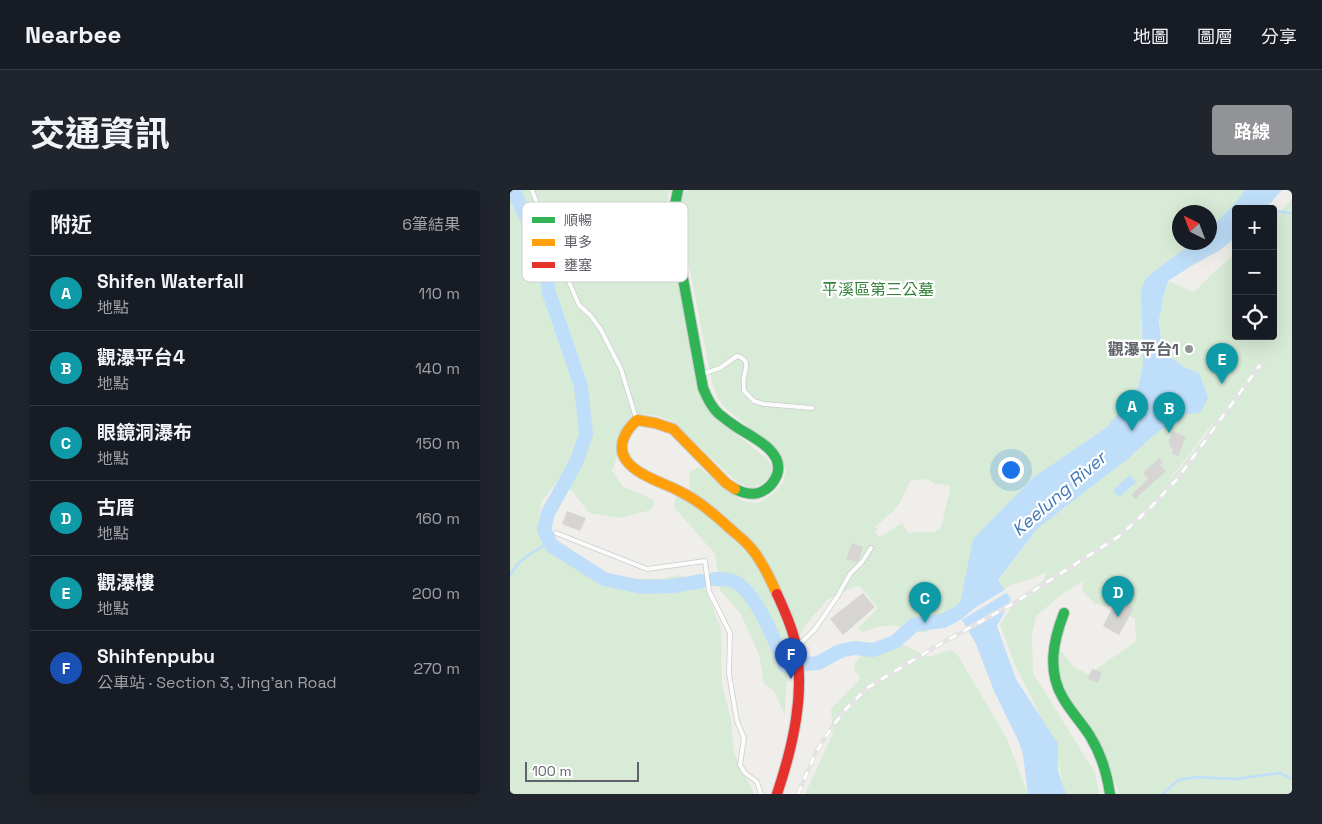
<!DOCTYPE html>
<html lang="zh-TW">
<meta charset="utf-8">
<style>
:root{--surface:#171b24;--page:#20242c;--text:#f1f3f6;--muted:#9ea1a6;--line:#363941;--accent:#919396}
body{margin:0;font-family:"Space Grotesk","Noto Sans TC",sans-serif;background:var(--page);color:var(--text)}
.controls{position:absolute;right:15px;top:15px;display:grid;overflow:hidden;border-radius:5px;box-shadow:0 5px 20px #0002}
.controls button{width:45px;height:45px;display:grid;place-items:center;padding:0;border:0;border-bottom:1px solid var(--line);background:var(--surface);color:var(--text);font:25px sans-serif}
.compass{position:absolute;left:662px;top:15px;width:45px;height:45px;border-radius:50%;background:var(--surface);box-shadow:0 5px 20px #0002;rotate:318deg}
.scale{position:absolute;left:15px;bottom:12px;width:114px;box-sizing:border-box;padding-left:5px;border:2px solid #5f6268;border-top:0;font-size:14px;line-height:18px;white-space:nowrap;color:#5f6268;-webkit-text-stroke:4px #fff;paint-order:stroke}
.you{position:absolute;left:500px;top:279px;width:18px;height:18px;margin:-12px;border:4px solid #fff;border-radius:50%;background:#1a73e8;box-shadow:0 0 0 8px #1a73e833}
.badge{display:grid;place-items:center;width:32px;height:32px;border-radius:50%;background:var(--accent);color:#fff;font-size:16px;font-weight:700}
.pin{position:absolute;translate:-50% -41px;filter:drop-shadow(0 1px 2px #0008)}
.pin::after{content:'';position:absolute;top:26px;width:18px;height:15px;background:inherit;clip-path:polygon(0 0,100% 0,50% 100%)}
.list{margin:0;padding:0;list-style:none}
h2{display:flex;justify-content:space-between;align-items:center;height:65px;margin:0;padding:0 20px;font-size:21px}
h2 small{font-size:16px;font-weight:400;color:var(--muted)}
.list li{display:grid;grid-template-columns:32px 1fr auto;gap:15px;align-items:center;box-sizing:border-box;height:75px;padding:0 20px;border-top:1px solid var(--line)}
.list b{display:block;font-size:19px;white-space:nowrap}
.list p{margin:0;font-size:16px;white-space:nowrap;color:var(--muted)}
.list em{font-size:16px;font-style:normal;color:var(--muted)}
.icon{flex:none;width:28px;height:28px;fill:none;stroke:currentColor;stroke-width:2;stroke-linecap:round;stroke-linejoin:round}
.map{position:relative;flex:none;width:782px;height:604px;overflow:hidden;border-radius:5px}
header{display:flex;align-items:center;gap:30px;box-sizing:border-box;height:70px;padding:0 25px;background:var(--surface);border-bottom:1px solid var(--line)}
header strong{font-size:24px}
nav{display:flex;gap:28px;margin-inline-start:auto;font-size:18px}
.intro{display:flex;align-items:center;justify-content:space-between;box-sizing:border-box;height:120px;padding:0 30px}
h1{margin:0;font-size:35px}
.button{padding:12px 22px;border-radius:5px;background:var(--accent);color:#fff;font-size:18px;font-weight:700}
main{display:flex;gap:30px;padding:0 30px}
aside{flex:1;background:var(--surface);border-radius:5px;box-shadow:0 5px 20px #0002}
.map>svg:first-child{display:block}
.green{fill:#d7ebd6;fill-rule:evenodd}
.water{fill:#bfdef9}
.pier{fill:#efeeea}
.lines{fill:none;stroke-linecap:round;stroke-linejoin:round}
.stream{stroke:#bfdef9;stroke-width:2.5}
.river{stroke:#bfdef9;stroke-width:14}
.building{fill:#d6d5d3}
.lane-casing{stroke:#cbcccc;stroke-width:5.5}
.fast-casing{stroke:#cacacb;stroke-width:12}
.slow-casing{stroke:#cacacb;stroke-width:12}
.jam-casing{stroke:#cacacb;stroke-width:12}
.lane{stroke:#fdfcfc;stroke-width:4}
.fast{stroke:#30b455;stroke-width:10}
.slow{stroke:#ff9f0a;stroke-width:10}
.jam{stroke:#e5322d;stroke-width:10}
.rail-casing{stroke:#e4e4e4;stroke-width:4.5}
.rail{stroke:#fff;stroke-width:2.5;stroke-dasharray:8;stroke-linecap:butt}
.poi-dot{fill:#919396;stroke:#fff;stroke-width:2}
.labels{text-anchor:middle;stroke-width:4.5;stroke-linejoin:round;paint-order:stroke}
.park-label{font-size:16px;fill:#33823a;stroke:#fff}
.poi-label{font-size:16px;font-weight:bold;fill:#5f6268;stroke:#fff;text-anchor:end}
.water-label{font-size:18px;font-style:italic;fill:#4277b4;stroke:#fff}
.key{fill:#fff;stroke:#cfd0d2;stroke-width:1}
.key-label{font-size:14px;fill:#5f6268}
</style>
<header>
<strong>Nearbee</strong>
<nav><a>地圖</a><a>圖層</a><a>分享</a></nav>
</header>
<div class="intro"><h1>交通資訊</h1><a class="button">路線</a></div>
<main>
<aside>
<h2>附近<small>6筆結果</small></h2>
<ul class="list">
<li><span class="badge" style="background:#0f9aa8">A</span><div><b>Shifen Waterfall</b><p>地點</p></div><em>110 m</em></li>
<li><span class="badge" style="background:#0f9aa8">B</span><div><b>觀瀑平台4</b><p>地點</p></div><em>140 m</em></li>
<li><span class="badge" style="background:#0f9aa8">C</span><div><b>眼鏡洞瀑布</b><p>地點</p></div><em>150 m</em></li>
<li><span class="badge" style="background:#0f9aa8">D</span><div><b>古厝</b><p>地點</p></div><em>160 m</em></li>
<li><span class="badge" style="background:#0f9aa8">E</span><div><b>觀瀑樓</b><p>地點</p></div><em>200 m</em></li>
<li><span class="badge" style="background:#1a4fb4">F</span><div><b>Shihfenpubu</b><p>公車站 · Section 3, Jing'an Road</p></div><em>270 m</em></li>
</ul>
</aside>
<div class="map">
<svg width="782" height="604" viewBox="0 0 782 604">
<rect width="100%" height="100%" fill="#efeeea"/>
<path class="green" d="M0 0H160L158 3 157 26 190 198 201 222 209 230 257 269 263 277 261 287 250 295 242 298 228 293 163 232 149 226 133 224 119 230 110 244 107 267 102 281 113 297 133 305 145 311 141 320 110 328 79 323 63 302 49 289 31 312 28 337 104 388 150 389 169 385 195 398 211 440 212 494 221 531 224 563 244 604H0Z
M177 0H735L726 12 700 39 699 22H669V52L682 53 642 83 631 133 633 175 628 198 597 237 524 287 464 349 449 418 415 443 383 435 367 437 353 442 347 439 368 418 349 395 318 409 298 432 278 463 275 525 264 501 254 493 249 465 231 424 210 400 205 364 164 317 166 307 180 302 179 283 188 277 232 311 248 313 262 305 273 293 276 280 272 268 266 259 215 218 207 207 202 192 171 35 172 7ZM417 289 425 294 439 295 440 300 431 338 425 342H402L399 344 392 333 370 347 365 342 367 339 365 337 383 321 391 311 400 291Z
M782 9V604H608V599L588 564 555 518 540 462H552L564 477 578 484 585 480 626 451 625 429 608 419 585 414 572 401 574 390 550 406 526 426 522 444 523 483 585 583 589 604H553C551 556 525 517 505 475 500 462 495 448 490 435L508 408 534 390 537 381 527 387 503 394 494 399 488 391 528 338 624 264 645 244 673 225 689 183C676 178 658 170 652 156 651 153 651 148 651 144 648 126 652 109 658 91L684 102 703 83 726 63V146H763V29ZM706 228 696 245 672 276 644 307 676 269Z
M392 454 419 467 440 460 447 464 496 547 518 604H295L323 543 321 519 351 488 345 481 344 474 350 467Z"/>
<path class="water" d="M735 0H772L755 19H726V47L710 60 681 76 658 91 653 107 649 132 652 156 659 166 674 177 689 183 698 208 691 222 673 225 645 244 619 268 528 338 488 390 501 409 487 436 506 489 548 554V581L556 604H518L513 565 508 550 484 501 466 454 448 423 463 349 524 287 597 237 628 198 633 175 631 101 635 90 642 83 682 53 699 52 700 39 726 12Z
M620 285 626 292 609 307 603 300Z"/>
<path class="pier" d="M496 399 498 402 450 431 448 428Z
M503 411 499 418 456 442 454 438Z"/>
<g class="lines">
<path class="stream" d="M0 3 6 5
M763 21 782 23
M0 385C9 369 24 361 40 352
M653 604 668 590 686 587 725 589 770 583 782 589"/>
<path class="river" d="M3 0 33 62 39 103 71 196 76 244 66 273 38 323 34 340 42 356 94 389 131 397 163 396 192 391
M204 389C210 389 222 389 227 393 249 408 265 451 275 476L281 475
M294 474 308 473 330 461 344 458 363 460 385 452 404 435 415 433 433 431 448 423 461 412"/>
</g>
<path class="building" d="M663 241 676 247 668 266 662 264 663 260 659 255V250Z
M649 268 653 272 650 275 656 281 625 309 621 305 638 289 633 283Z
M57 321 76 328 70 341 52 334Z
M342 353 353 357 349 370 347 372 336 369Z
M353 403 365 417 333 445 320 429Z
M607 409 624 418 609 445 593 436Z
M582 479 592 482 588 493 578 489Z"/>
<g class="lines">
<g class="lane-casing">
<path id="lane" d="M22 0 40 48 69 115 81 126 91 140 111 179 126 228
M192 184 210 178 227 166C240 170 236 177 234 187 233 192 234 196 234 201L244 211 254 214 302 218
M46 343 137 379 195 371 199 401 220 443 219 484 227 531 234 548 230 575 235 583 247 592 251 604
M288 456 305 439 327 407 340 384 352 372 361 358"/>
</g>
<g class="fast-casing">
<path id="fast" d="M168 0 164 19 166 50 193 198C197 208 201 217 209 224 215 229 222 234 228 238 244 248 275 262 267 285 264 292 258 299 251 302 242 306 233 303 225 299
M554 423C543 451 537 481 553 508 561 522 572 533 580 546 591 564 597 583 600 604"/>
</g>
<g class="slow-casing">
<path id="slow" d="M225 299 216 293 163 239 145 233 127 230C116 240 106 256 116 270 126 285 154 293 169 301 190 311 207 327 224 342 230 347 236 352 241 358 252 371 260 388 267 404"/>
</g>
<g class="jam-casing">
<path id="jam" d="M267 604C283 556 296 502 285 451 281 435 274 419 267 404"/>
</g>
<use href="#lane" class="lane"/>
<use href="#fast" class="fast"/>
<use href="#slow" class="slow"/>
<use href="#jam" class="jam"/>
<g class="rail-casing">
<path id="rail" d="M288 604 306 562 322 537 336 519 357 498 425 457 504 413 608 347 624 333 640 318 668 288 750 175"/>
</g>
<use href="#rail" class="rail"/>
</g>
<circle class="poi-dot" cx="679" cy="159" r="5"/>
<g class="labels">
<g class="park-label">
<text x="368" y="105">平溪區第三公墓</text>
</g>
<g class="poi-label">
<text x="669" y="165">觀瀑平台1</text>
</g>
<g class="water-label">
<text transform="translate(549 304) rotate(-41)" y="6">Keelung River</text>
</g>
</g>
<rect x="12" y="12" width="166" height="80" rx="8" class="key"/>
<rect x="22" y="27" width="23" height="6" fill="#30b455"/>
<rect x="22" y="49" width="23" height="7" fill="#ff9f0a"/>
<rect x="22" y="72" width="23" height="6" fill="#e5322d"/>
<g class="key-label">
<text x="54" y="35">順暢</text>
<text x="54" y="57">車多</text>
<text x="54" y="80">壅塞</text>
</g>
</svg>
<div class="controls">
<button>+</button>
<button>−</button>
<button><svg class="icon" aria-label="locate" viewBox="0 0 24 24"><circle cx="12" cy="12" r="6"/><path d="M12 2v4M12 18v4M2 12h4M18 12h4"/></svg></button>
</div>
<svg class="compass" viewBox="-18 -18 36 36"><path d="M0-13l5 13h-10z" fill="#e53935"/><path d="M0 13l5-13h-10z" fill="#9ea1a6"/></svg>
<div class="scale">100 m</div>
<div class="you"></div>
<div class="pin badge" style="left:622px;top:241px;background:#0f9aa8">A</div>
<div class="pin badge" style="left:659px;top:243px;background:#0f9aa8">B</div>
<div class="pin badge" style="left:415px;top:433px;background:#0f9aa8">C</div>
<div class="pin badge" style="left:608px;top:427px;background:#0f9aa8">D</div>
<div class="pin badge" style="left:712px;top:194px;background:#0f9aa8">E</div>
<div class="pin badge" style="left:281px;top:489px;background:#1a4fb4">F</div>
</div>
</main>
